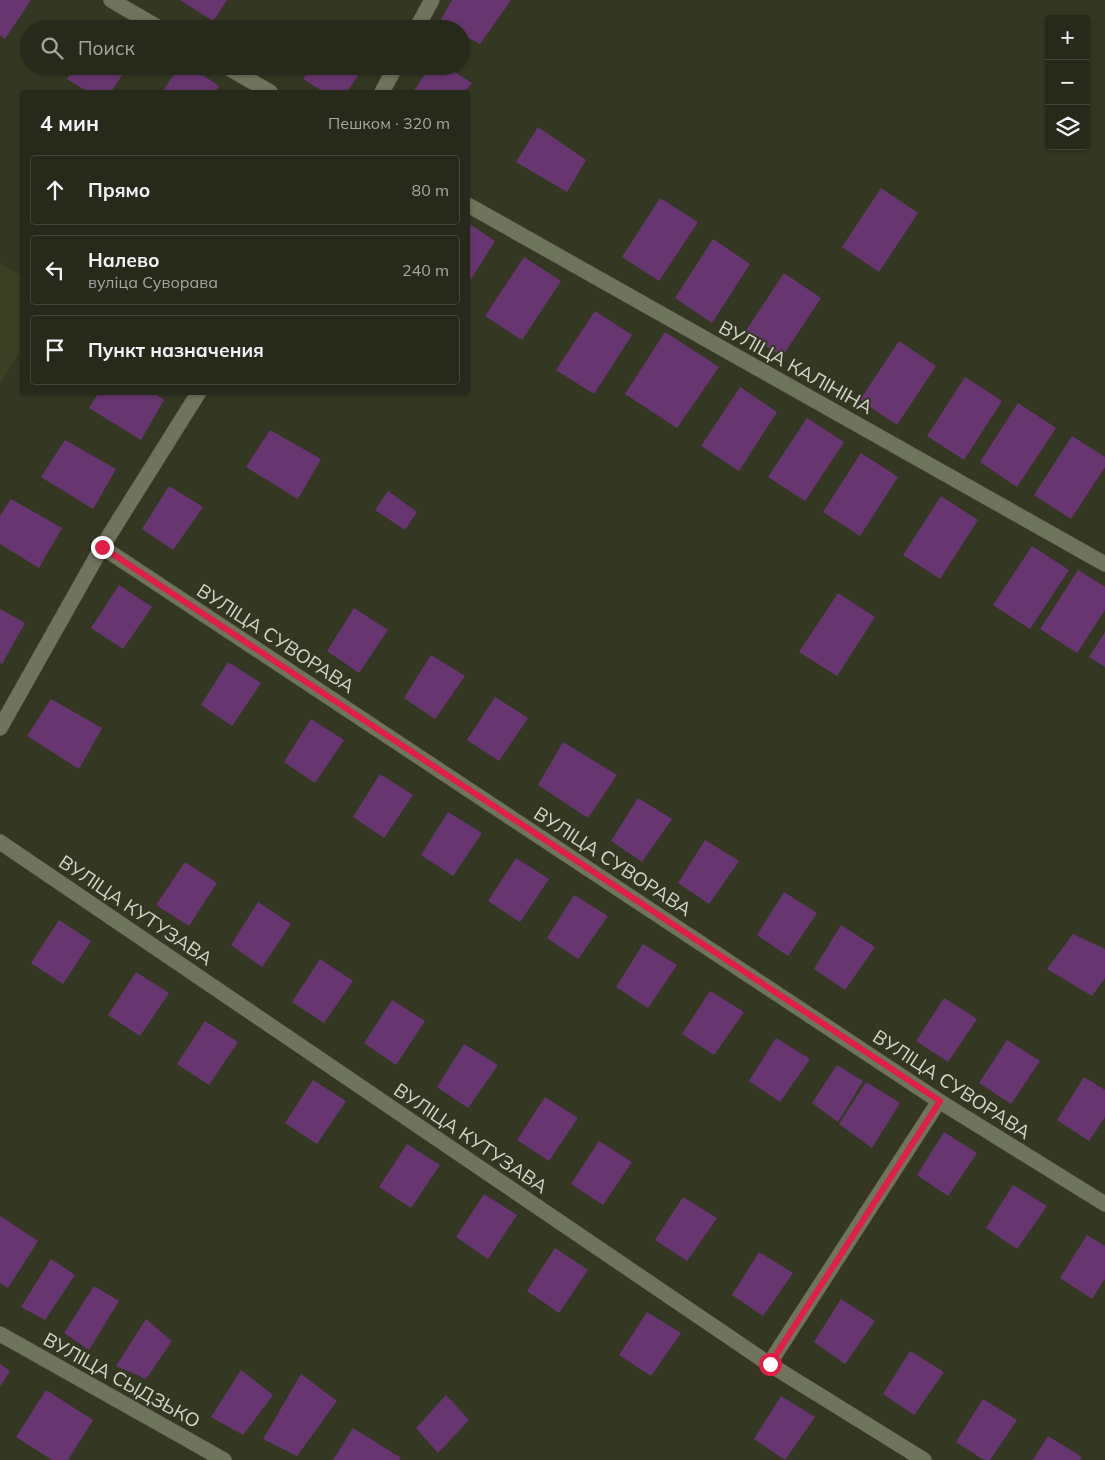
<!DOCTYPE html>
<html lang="ru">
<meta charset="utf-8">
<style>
:root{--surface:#272a1a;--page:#333627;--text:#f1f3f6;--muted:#a4a7a2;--line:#434639}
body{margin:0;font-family:Mulish,sans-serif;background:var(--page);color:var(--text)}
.controls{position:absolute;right:15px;top:15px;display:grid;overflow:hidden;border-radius:5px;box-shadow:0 1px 4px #0004}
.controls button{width:45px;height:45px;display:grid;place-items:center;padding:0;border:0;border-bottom:1px solid var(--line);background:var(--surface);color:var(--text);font:25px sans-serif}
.stop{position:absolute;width:15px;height:15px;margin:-11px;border:4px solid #e11d48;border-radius:50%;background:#fff}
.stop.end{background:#e11d48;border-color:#fff;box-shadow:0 1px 5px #0008}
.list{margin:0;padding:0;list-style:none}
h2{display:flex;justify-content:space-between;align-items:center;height:65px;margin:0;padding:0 20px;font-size:21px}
h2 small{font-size:16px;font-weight:400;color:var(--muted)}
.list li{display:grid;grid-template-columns:32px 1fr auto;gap:15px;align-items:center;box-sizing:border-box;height:70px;margin:0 10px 10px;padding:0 10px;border:1px solid var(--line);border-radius:5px}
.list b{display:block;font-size:19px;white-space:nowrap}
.list p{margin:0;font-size:16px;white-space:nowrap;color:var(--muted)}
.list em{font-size:16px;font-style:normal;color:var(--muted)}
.icon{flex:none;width:28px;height:28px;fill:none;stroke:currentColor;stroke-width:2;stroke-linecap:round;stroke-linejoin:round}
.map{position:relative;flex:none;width:1105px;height:1460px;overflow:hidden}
.search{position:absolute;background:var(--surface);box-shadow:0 1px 4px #0004;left:20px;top:20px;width:450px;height:55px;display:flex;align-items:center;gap:12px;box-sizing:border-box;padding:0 18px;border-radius:28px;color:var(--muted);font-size:19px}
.panel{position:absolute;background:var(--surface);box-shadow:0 1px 4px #0004;left:20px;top:90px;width:450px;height:305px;border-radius:5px}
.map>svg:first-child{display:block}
.built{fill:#3b4024}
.building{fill:#673670}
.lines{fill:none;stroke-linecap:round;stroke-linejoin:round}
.lane-casing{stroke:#505341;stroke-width:16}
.street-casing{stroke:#505341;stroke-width:16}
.secondary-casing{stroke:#505341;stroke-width:16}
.lane{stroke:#6f745d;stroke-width:15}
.street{stroke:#6f745d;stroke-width:15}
.secondary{stroke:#6f745d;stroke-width:15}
.route{stroke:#e11d48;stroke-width:6}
.labels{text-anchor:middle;stroke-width:4;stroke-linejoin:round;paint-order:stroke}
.street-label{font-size:19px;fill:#d4d7cb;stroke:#343823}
</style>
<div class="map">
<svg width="1105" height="1460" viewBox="0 0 1105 1460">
<rect width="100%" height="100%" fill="#343823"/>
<path class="built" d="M0 263 22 276V347L0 384Z"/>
<path class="building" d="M0 0H31L5 39 0 35Z
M180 0H227L213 21Z
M452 0H511L480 44 461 34V29H450L439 23Z
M106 20 120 29H100Z
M342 20 356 29H336Z
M75 66H128L111 92H88L67 79Z
M180 66H189L219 86 215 92H162Z
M311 66H364L347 92H324L303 79Z
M430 66H445L472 83 465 92H413Z
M538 127 586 160 567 192 516 162Z
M881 188 918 213 879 272 842 247Z
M660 198 698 222 659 281 622 257Z
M468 223 495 241 468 284Z
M713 239 750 264 712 323 675 298Z
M524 257 561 281 522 340 485 316Z
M784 273 821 298 782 357 745 332Z
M595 311 632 335 594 394 556 370Z
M665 332 719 367 677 428 625 394Z
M899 341 936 366 897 425 860 400Z
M965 377 1002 401 964 460 927 436Z
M740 387 777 412 739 471 701 446Z
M99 392H152L164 400 141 440 89 408Z
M1018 403 1056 428 1017 487 980 462Z
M807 418 844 442 805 501 768 477Z
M270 430 321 459 298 499 246 467Z
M1072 436 1105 457V467L1071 519 1034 495Z
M65 440 116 469 93 509 41 477Z
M861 453 898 477 860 536 823 512Z
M169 486 203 507 173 550 142 529Z
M388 491 417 512 405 530 375 510Z
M941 496 978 520 940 579 903 555Z
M11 499 62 528 39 568 0 544V516Z
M1032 546 1069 570 1030 629 993 605Z
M1078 570 1105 587V610L1077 653 1040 629Z
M119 585 152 607 123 649 91 628Z
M838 593 875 617 837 676 799 652Z
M354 608 388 630 359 673 327 651Z
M0 609 25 623 2 664 0 662Z
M1105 632V667L1089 657Z
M431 655 465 676 435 719 404 698Z
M228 662 261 683 232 726 201 705Z
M495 697 528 718 499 761 467 740Z
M51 699 102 728 79 769 27 736Z
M311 719 344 740 315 783 284 762Z
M563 742 617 775 588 818 538 785Z
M380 774 413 795 384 838 353 817Z
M638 798 672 819 642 862 611 841Z
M448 812 482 833 453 876 421 855Z
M705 840 739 861 709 904 678 883Z
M516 858 549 879 520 922 488 901Z
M185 862 217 883 189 926 156 905Z
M784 892 817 913 788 956 757 935Z
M574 895 608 916 578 959 547 938Z
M258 902 291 924 262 967 231 945Z
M59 920 91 941 63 984 31 963Z
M841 925 875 947 845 990 814 969Z
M1073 934 1105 949V978L1092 996 1047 969Z
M643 944 677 965 648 1008 616 987Z
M320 959 353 981 324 1023 292 1002Z
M136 972 169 993 140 1036 108 1015Z
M710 991 744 1012 714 1055 682 1034Z
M944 998 977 1019 948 1062 916 1041Z
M392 1000 425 1021 396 1065 364 1043Z
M205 1021 238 1042 209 1085 177 1064Z
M776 1038 810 1059 780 1102 749 1081Z
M1007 1040 1040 1061 1011 1104 979 1083Z
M464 1044 498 1065 468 1108 437 1087Z
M837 1065 863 1081 838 1122 812 1103Z
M1084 1077 1105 1090V1117L1089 1141 1057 1120Z
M313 1080 346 1101 317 1144 285 1123Z
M866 1082 900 1103 872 1148 839 1124Z
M545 1097 578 1118 549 1161 517 1140Z
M944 1132 977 1153 948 1196 917 1175Z
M599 1141 632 1162 603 1205 571 1184Z
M407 1144 440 1165 411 1208 379 1187Z
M1013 1185 1047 1206 1017 1249 986 1228Z
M484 1194 517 1215 488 1259 456 1237Z
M683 1197 717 1218 687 1261 655 1240Z
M0 1216 38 1241 8 1288 0 1283Z
M1087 1235 1105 1246V1279L1092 1299 1060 1278Z
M555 1248 588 1270 559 1313 527 1291Z
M759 1252 793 1273 763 1316 732 1295Z
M51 1259 75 1275 45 1320 21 1307Z
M94 1286 119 1301 89 1350 64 1333Z
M841 1299 875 1321 845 1364 814 1342Z
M647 1312 681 1333 651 1376 619 1355Z
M146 1319 172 1341 146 1379 116 1366Z
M910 1351 944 1372 914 1415 883 1394Z
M0 1364 10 1371 0 1387Z
M241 1370 273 1395 243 1435 211 1417Z
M301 1374 337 1401 297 1456 263 1439Z
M46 1390 93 1420 68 1460H52L16 1437Z
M446 1395 469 1420 438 1453 416 1428Z
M781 1396 815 1417 785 1460 754 1439Z
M983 1399 1017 1420 990 1460H984L956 1442Z
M353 1428 401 1458 399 1460H333Z
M1048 1436 1082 1457 1080 1460H1033Z"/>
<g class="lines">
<g class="lane-casing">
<path id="lane" d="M769 1364 939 1101"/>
</g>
<g class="street-casing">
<path id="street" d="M111 0 161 29
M416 29 432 0
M225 66 270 92
M382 92 396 66
M468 205 1105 564
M102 547 939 1101 1105 1204
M0 728 102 547 199 392
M0 842 769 1364 924 1460"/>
</g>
<g class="secondary-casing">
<path id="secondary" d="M0 1334 224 1460"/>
</g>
<use href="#lane" class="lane"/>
<use href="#street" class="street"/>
<use href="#secondary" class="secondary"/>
</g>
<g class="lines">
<path class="route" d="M102 547 940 1101 770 1364"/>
</g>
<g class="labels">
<g class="street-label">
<text transform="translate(796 367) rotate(29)" y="7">ВУЛІЦА КАЛІНІНА</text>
<text transform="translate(276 638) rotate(33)" y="7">ВУЛІЦА СУВОРАВА</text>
<text transform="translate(613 861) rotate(33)" y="7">ВУЛІЦА СУВОРАВА</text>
<text transform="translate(136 910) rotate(34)" y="7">ВУЛІЦА КУТУЗАВА</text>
<text transform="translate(952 1084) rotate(33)" y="7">ВУЛІЦА СУВОРАВА</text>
<text transform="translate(471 1138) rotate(34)" y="7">ВУЛІЦА КУТУЗАВА</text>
<text transform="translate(122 1380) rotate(29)" y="7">ВУЛІЦА СЫДЗЬКО</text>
</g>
</g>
</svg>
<div class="controls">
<button>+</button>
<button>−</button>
<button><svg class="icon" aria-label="layers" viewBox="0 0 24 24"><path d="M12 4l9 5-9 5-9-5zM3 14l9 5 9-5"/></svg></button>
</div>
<div class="stop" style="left:770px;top:1364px"></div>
<div class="stop end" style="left:102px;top:547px"></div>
<div class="search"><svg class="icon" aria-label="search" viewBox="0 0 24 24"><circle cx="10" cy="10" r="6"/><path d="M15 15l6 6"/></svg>Поиск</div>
<section class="panel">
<h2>4 мин<small>Пешком · 320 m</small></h2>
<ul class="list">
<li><svg class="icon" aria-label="ahead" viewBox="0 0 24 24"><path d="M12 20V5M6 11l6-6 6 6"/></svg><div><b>Прямо</b></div><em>80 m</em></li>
<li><svg class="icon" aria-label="left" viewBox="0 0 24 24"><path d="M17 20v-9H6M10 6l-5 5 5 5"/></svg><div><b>Налево</b><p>вуліца Суворава</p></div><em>240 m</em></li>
<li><svg class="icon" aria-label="arrive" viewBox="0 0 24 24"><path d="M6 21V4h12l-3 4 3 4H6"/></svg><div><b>Пункт назначения</b></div></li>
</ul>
</section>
</div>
